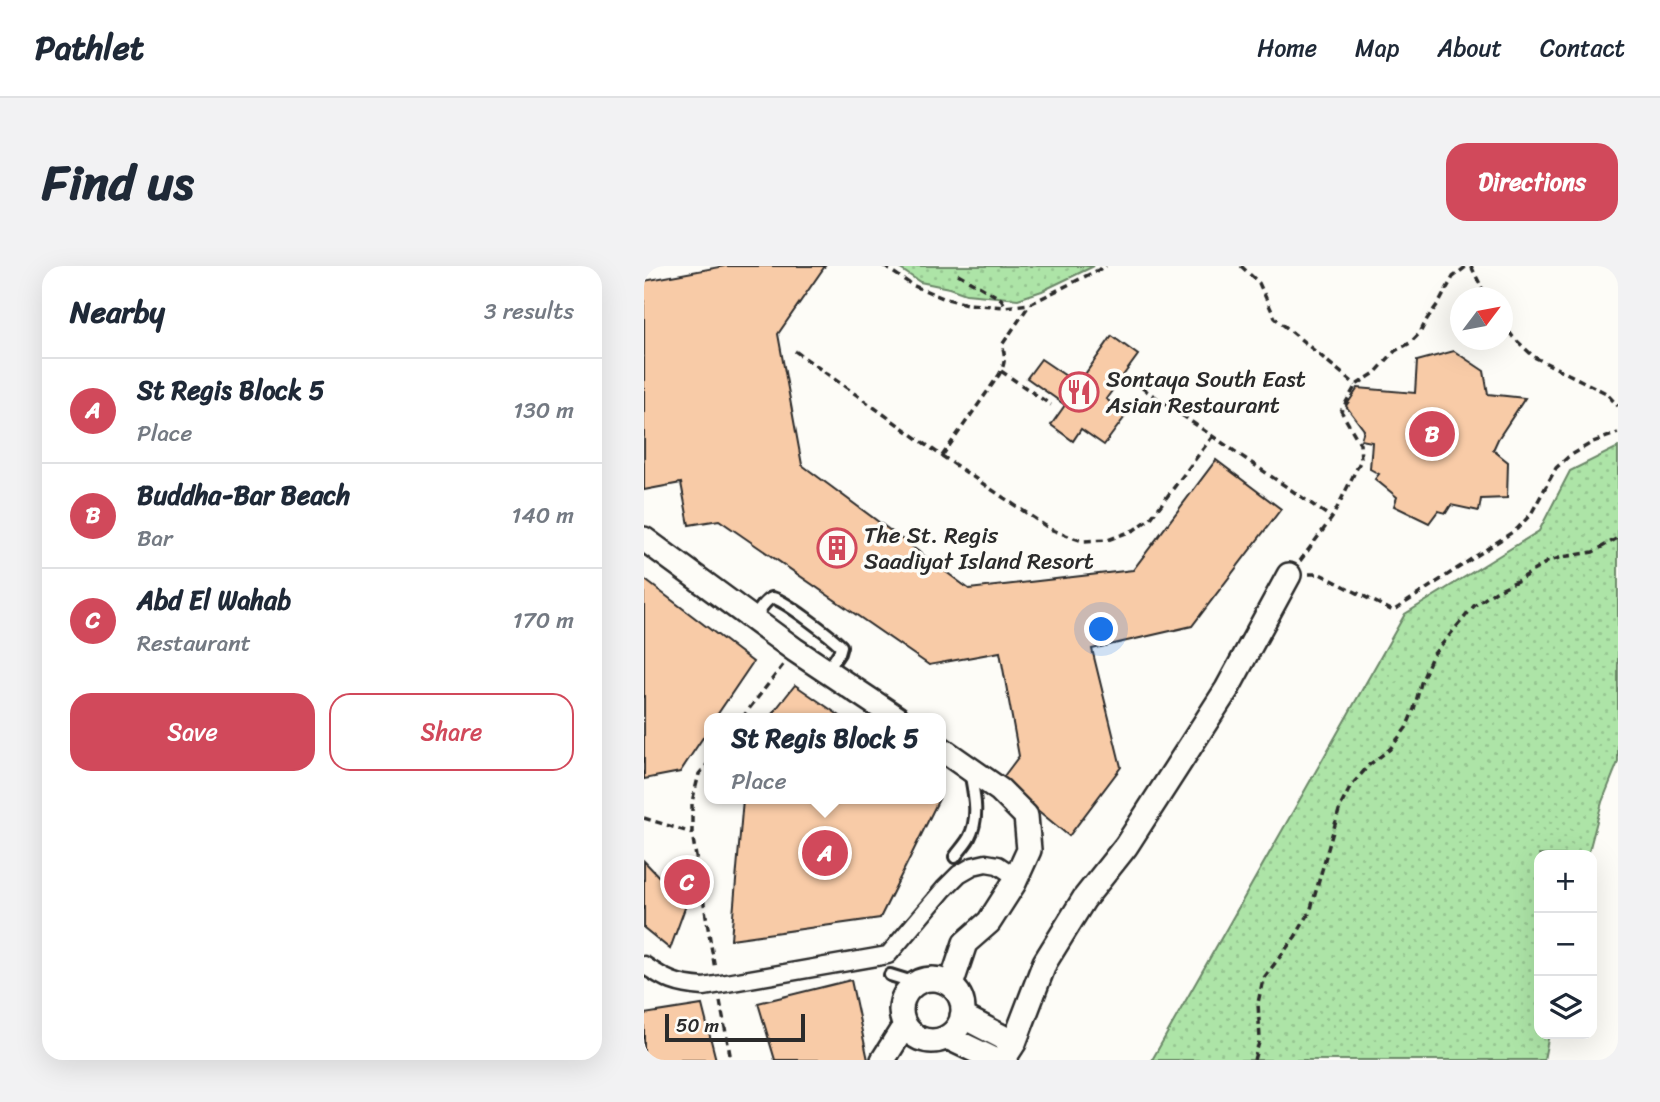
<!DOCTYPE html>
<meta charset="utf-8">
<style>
:root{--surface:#fff;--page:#f2f2f3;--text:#1f2937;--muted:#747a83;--line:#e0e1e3;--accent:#d1495b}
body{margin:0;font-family:Sriracha,sans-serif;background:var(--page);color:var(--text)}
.controls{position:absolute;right:21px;bottom:21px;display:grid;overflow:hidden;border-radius:14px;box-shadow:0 7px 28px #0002}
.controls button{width:63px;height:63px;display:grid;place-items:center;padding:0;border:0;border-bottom:2px solid var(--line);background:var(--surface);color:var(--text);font:35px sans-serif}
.compass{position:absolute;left:806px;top:21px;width:63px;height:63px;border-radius:50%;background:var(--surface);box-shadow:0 7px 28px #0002;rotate:58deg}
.scale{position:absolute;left:21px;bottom:18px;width:140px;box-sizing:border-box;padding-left:7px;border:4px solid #2b2b2b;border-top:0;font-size:19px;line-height:24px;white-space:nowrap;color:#2b2b2b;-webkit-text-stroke:5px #fdfcf7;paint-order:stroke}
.you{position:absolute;left:458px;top:364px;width:24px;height:24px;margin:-18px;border:5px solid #fff;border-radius:50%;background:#1a73e8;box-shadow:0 0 0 10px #1a73e833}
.badge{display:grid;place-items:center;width:46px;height:46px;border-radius:50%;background:var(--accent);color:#fff;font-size:23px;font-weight:700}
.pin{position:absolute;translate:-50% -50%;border:4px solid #fff;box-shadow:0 2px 7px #0006}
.popup{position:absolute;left:60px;top:447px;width:242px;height:91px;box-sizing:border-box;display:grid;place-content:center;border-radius:14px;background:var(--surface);filter:drop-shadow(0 2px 5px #0005);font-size:23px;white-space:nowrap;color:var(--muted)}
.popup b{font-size:26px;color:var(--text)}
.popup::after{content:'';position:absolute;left:50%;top:100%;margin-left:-14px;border:14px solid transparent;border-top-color:var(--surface)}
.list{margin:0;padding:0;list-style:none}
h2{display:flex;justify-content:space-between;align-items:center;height:91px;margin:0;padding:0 28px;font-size:30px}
h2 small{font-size:23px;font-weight:400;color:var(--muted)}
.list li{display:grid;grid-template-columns:46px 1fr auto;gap:21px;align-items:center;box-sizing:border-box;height:105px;padding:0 28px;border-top:2px solid var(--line)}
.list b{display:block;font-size:26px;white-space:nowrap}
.list p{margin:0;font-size:23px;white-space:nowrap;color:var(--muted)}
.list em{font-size:23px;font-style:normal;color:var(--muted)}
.actions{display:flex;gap:14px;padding:21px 28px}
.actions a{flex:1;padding:16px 0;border:2px solid var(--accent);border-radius:21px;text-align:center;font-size:24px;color:var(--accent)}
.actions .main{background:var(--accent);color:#fff}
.icon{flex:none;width:38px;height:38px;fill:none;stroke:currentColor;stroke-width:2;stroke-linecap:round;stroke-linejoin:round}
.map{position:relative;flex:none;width:974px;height:794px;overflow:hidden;border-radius:21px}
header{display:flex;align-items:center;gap:42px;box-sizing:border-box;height:98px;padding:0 35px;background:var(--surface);border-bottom:2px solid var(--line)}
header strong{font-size:33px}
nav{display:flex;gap:38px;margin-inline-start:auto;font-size:24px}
.intro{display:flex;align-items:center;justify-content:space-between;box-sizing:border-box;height:168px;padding:0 42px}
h1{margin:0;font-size:49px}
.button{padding:18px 32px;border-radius:21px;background:var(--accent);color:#fff;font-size:24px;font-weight:700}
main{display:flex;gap:42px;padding:0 42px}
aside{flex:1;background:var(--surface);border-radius:21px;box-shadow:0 7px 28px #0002}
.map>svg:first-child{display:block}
.grass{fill:url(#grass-dots);stroke:#6c8869;stroke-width:2}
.building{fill:#f8cba7;stroke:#2b2b2b;stroke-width:2}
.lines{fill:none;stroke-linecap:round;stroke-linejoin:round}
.service-casing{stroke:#2b2b2b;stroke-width:16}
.pedestrian-casing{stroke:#2b2b2b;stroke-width:21}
.minor-casing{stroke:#2b2b2b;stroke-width:28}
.path{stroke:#2b2b2b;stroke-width:3.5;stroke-dasharray:7 5;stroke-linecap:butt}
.service{stroke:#fdfcf7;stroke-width:10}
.pedestrian{stroke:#fdfcf7;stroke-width:16}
.minor{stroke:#fdfcf7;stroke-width:23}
.labels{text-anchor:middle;stroke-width:7;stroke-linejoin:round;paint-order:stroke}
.poi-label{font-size:23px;fill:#2b2b2b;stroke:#fdfcf7;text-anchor:start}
</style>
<header>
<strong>Pathlet</strong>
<nav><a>Home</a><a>Map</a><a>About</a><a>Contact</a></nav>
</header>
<div class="intro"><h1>Find us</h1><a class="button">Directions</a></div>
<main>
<aside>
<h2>Nearby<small>3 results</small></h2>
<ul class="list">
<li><span class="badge">A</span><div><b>St Regis Block 5</b><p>Place</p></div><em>130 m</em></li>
<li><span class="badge">B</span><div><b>Buddha-Bar Beach</b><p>Bar</p></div><em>140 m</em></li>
<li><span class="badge">C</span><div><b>Abd El Wahab</b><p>Restaurant</p></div><em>170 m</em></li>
</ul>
<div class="actions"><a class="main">Save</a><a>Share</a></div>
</aside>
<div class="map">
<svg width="974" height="794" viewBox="0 0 974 794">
<defs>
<pattern id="grass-dots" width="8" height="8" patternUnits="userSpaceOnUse" patternTransform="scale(1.75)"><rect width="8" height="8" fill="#ade4a7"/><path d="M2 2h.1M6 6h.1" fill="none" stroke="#95c490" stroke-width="1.8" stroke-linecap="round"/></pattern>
</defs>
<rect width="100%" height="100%" fill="#fdfcf7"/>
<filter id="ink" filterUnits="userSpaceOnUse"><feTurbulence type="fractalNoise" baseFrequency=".0143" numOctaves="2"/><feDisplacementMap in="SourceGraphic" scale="14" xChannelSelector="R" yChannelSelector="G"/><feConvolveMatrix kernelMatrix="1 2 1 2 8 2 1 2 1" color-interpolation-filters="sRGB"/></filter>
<g filter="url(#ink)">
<path class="grass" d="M252 0H450L398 25 374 33 322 28 305 22 276 16Z
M974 181V496L958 536 944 589H895V768H905L900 794H508L761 348 895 265 926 205Z"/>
<path class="building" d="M81 0H181L134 68 158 199 325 323 489 304 572 194 637 243 548 360 448 383 477 501 425 570 357 514 375 490 356 386 285 399 75 254 45 259 37 217 0 224V15Z
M468 70 494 89 462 133 483 148 460 179 437 163 429 175 407 159 421 139 383 112 397 93 434 118Z
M810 85 840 105 844 128 881 132 854 173 849 184 864 196 863 232 837 233 835 245 807 239 802 247 794 245 785 257 750 240 753 231 731 213 735 208 726 203 728 176 717 174 720 164 702 140 714 122 771 127 773 95Z
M0 313 109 396 71 452H66V461L36 506 0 513Z
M151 419 199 452H125Z
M99 533H295L236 652 87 673Z
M0 595 42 639 26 683 0 662Z
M207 714 224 794H131L114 737Z
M58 739 72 794H0V748Z"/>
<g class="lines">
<g class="service-casing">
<path id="service" d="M109 353C114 347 121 334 128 332 137 331 189 372 197 380L195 387 183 405
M311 591C315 585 321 579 325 572 336 552 330 527 326 505
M246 709 272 717"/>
</g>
<g class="pedestrian-casing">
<path id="pedestrian" d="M0 699C22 714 32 719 60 721L244 689 300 623 315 608 329 600 342 597 354 599 372 611"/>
</g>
<g class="minor-casing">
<path id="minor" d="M0 273 151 384 253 452
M296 482 356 524 382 550 385 584 370 617 345 656 321 677 307 719
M257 744a31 31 0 1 1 62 0a31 31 0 1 1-62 0Z
M318 750 370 777
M303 771 351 794
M239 794 261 759
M359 794 370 777 401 696 440 633 482 580 583 423 645 309"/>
</g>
<path class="path" d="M240 0 268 19 299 32 323 38 361 41 386 38 462 0
M597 0 615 17 631 52 712 119
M827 0 843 32
M314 8 357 33 361 39
M858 56 869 71 890 91 962 127 974 140
M151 85 298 190 406 263 438 275 464 274 490 264 507 252 568 171
M357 105 407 139
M488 115 688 252
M298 190 355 109C361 98 362 91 358 79L386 38
M656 295 688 252 717 194 716 178 697 145 712 119 731 107 751 85 766 77 776 67 783 53 796 35 809 11 823 0
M665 308H676L749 345 873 263 887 248 912 202 924 191 949 176 974 167
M98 452 139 399
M66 495 55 508 48 536V567L71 703
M0 552 48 567
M76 735 87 794
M610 794 616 773 614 737 619 713 651 671 666 646 696 541 707 520 725 499 746 483 762 462 770 443 777 417 788 390 830 340 852 325 875 314 903 296 918 291 949 286 972 273 974 270"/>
<use href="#service" class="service"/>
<use href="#pedestrian" class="pedestrian"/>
<use href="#minor" class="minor"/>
</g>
</g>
<defs>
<g id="restaurant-ring" transform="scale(2.0125)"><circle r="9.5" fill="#fdfcf7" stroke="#d1495b" stroke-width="1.5"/><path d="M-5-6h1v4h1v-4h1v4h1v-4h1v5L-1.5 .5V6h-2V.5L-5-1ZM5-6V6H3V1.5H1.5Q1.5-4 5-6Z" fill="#d1495b"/></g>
<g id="building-ring" transform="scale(2.0125)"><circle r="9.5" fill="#fdfcf7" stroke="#d1495b" stroke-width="1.5"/><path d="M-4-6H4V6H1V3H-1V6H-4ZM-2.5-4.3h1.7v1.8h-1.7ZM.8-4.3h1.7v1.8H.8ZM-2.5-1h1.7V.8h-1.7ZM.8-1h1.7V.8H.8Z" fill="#d1495b"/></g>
</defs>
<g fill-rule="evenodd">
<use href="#restaurant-ring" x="435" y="126"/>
<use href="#building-ring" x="193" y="282"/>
</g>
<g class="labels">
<g class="poi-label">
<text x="462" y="121">Sontaya South East<tspan x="462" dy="26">Asian Restaurant</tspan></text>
<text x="220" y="277">The St. Regis<tspan x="220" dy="26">Saadiyat Island Resort</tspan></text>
</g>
</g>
</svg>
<div class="controls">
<button>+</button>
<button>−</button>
<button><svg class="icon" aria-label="layers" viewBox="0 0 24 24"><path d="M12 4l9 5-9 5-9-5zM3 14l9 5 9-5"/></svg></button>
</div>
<svg class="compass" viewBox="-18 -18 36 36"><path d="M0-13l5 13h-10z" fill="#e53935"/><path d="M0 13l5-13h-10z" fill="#747a83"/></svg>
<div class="scale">50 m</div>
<div class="you"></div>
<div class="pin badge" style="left:181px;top:587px">A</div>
<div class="popup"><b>St Regis Block 5</b>Place</div>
<div class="pin badge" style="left:788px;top:168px">B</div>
<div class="pin badge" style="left:43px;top:616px">C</div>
</div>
</main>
